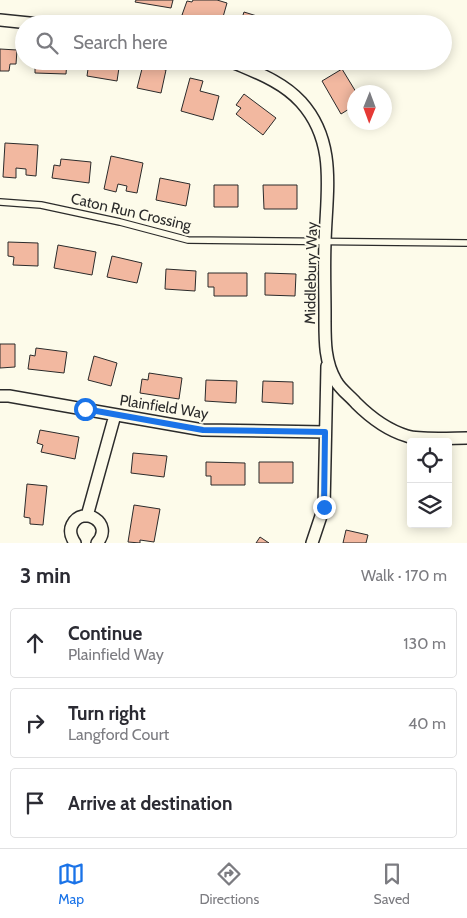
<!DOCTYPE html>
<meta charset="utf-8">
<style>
:root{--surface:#fff;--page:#f2f2f3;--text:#2b2b33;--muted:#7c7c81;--line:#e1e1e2;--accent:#1a73e8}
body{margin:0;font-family:Cabin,sans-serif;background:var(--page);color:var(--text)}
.controls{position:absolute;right:15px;bottom:15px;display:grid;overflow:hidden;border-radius:5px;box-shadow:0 2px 12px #0003}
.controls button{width:45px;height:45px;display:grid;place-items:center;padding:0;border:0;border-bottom:1px solid var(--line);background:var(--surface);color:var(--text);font:25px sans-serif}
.compass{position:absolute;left:347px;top:85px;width:45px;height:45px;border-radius:50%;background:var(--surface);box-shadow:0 2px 12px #0003;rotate:181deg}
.stop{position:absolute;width:15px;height:15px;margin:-11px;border:4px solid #1a73e8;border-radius:50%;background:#fff}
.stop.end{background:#1a73e8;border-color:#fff;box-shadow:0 1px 5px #0008}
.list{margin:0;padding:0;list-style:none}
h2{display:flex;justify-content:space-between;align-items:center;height:65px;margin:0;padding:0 20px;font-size:21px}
h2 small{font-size:16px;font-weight:400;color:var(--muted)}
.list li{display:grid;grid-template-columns:32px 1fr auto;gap:15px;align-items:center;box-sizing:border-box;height:70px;margin:0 10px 10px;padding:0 10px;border:1px solid var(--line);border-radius:5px}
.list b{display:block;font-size:19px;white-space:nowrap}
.list p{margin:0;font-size:16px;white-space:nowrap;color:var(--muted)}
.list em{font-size:16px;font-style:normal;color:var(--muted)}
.icon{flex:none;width:28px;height:28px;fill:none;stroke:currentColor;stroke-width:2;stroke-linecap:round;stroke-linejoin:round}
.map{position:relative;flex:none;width:467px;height:543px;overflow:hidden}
.search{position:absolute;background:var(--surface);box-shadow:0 2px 12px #0003;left:15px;right:15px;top:15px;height:55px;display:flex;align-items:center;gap:12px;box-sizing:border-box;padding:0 18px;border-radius:28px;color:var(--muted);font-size:19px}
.sheet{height:305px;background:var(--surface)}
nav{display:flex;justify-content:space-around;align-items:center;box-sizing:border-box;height:70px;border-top:1px solid var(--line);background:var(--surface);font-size:14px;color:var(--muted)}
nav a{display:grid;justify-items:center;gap:2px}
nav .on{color:var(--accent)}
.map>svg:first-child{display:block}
.building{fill:#f2b8a0;stroke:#2b2b2b}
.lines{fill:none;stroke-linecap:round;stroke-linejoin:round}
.lane-casing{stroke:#2b2b2b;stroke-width:8}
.street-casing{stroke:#2b2b2b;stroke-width:14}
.lane{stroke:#fdfbea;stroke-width:5.5}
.street{stroke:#fdfbea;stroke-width:11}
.route{stroke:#1a73e8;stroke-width:6}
.labels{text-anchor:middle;stroke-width:4;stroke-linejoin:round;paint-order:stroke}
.street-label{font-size:15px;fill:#2b2b2b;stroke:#fdfbea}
</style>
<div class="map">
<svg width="467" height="543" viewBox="0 0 467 543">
<rect width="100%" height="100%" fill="#fdfbea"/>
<path class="building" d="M136 0H173L171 8 135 2Z
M193 0H217L227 3 221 24H210L182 15 187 1 192 2Z
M244 12 273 21 272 24H234L236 16 242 18Z
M0 49 17 50 16 64H10L9 71H0Z
M30 61H67L66 74 35 73V66L30 65Z
M83 61H120L117 81 87 76 88 69 82 68Z
M299 61H316L312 69Z
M143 65 166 70 161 93 137 88Z
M342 69 356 92H354V106L341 114 322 81Z
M190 78 203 81 200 91 219 96 213 120 181 111Z
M244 94 276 118 263 135 236 114 241 108 236 105Z
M5 143 38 145 36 176 26 175V169L16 168V178L3 177Z
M111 156 143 163 137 193 126 191 127 186 118 184 116 192 104 189Z
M61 159 91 162 89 183 52 178 54 165 60 166Z
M160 178 190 184 186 206 156 200Z
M214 185H238V207H214Z
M263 185H297V209H264Z
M8 242 38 243V266L13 265 14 257 8 256Z
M58 245 96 252 92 275 54 268Z
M112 256 142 263 137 283 107 277Z
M166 269 196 271 195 291 165 289Z
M208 273H247V296H214V287H208Z
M265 273 296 274 295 296 265 295Z
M0 344H15V367L0 368Z
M36 348 67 352 64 373 28 369 30 355 35 356Z
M94 356 117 363 111 386 88 380Z
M149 373 182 378 179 399 140 393 142 379 148 380Z
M206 380 237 381 236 403 205 401Z
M263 381 293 382V404L262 402Z
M40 430 79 437 75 459 41 452 43 445 37 443Z
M133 453 167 456 164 477 131 473Z
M206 462 245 463V485H211V476H206Z
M259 462H293V483H259Z
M27 484 47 486 43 525 30 524V518L24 517Z
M134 505 160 509 154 542 140 540V543L128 542Z
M346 530 368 535 366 543H343Z
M260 537 269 543H256Z"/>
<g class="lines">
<g class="lane-casing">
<path id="lane" d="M0 202 41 205 120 222 188 240 467 243"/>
</g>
<g class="street-casing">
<path id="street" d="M0 20 39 24
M230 61C255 72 282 81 301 102 338 143 326 194 325 243 324 267 325 291 325 315 325 338 324 361 336 381 340 389 350 396 356 403 370 417 387 430 407 436 419 440 453 438 467 438
M0 396H9L203 430 325 432
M87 516 115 415
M75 543C71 537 69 531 72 525 82 504 115 523 97 543
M312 543 324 507 327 366"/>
</g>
<use href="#lane" class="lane"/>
<use href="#street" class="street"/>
</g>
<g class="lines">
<path class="route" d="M85 409 203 430 325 432 324 507"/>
</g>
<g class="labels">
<g class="street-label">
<text transform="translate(131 212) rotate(13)" y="5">Caton Run Crossing</text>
<text transform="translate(311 273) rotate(-89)" y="5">Middlebury Way</text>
<text transform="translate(164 407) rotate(9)" y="5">Plainfield Way</text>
</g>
</g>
</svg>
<div class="controls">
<button><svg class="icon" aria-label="locate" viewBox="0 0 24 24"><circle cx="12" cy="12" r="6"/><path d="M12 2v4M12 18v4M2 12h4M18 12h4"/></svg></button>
<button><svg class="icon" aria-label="layers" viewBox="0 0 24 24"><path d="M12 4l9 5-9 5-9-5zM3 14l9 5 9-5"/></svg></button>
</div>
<svg class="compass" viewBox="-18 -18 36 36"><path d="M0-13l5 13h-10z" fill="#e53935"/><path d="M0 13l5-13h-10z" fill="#7c7c81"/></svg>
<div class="stop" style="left:85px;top:409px"></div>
<div class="stop end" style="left:324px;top:507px"></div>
<div class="search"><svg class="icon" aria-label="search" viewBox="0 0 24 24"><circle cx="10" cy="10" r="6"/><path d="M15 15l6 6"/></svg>Search here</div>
</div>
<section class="sheet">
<h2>3 min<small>Walk · 170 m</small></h2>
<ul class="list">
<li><svg class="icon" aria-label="ahead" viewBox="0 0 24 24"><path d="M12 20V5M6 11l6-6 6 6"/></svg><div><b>Continue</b><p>Plainfield Way</p></div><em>130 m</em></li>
<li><svg class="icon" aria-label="right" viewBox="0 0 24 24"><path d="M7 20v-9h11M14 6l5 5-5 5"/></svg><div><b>Turn right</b><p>Langford Court</p></div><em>40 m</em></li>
<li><svg class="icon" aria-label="arrive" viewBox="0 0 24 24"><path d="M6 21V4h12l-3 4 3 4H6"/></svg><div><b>Arrive at destination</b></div></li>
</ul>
</section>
<nav>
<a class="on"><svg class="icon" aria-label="map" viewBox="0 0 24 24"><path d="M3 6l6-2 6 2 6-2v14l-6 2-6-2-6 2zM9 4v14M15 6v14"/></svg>Map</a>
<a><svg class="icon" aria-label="directions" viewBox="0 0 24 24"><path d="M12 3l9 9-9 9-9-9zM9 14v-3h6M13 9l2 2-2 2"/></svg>Directions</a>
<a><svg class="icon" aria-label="saved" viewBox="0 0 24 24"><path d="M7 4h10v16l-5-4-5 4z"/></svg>Saved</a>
</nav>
